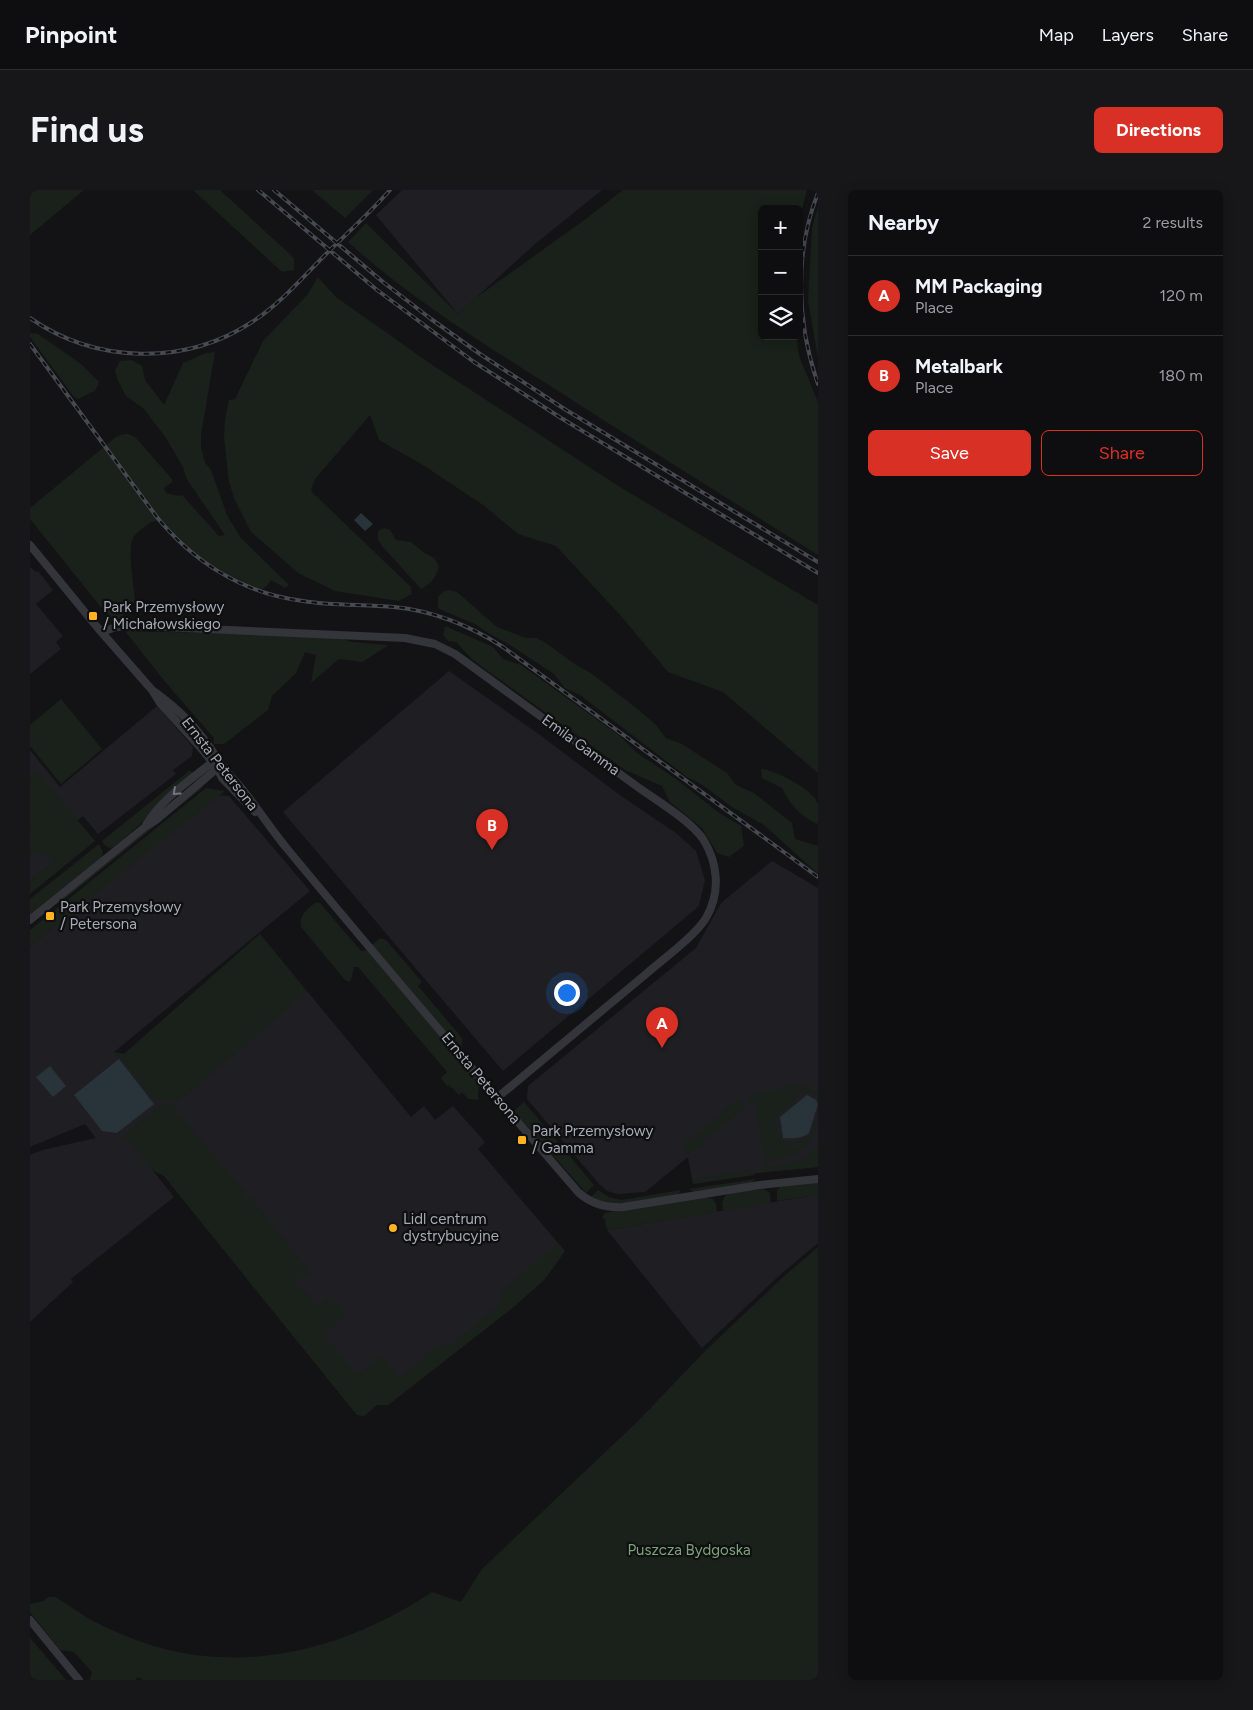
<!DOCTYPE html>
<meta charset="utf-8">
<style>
:root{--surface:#0e0e10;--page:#171719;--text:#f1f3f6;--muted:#9b9c9f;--line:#2e2e30;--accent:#d93025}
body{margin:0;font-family:Figtree,sans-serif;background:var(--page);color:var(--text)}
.controls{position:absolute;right:15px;top:15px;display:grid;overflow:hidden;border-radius:8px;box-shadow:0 2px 12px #0003}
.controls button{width:45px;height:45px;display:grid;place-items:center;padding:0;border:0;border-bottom:1px solid var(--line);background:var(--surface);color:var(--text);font:25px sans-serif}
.you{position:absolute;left:536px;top:802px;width:18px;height:18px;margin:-12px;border:4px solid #fff;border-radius:50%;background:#1a73e8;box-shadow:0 0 0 8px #1a73e833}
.badge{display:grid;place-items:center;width:32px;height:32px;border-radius:50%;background:var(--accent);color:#fff;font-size:16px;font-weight:700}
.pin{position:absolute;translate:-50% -41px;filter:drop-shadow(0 1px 2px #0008)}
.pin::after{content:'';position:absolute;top:26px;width:18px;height:15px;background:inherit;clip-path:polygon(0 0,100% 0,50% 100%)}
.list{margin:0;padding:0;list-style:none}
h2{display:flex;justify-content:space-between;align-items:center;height:65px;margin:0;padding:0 20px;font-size:21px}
h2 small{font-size:16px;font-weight:400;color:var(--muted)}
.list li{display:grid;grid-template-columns:32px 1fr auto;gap:15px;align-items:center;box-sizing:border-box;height:80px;padding:0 20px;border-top:1px solid var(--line)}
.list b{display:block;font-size:19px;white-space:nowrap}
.list p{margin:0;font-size:16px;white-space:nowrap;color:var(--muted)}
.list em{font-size:16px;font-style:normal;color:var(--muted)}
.actions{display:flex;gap:10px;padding:15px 20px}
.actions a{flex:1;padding:11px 0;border:1px solid var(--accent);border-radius:8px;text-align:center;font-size:18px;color:var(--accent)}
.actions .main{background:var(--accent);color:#fff}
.icon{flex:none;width:28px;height:28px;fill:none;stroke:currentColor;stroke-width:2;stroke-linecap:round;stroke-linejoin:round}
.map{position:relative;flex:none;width:788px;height:1490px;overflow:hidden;border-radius:8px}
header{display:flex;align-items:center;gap:30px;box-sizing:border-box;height:70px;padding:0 25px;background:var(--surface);border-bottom:1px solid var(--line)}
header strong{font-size:24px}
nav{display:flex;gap:28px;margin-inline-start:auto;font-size:18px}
.intro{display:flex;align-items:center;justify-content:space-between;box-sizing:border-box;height:120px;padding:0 30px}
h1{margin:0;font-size:35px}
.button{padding:12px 22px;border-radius:8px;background:var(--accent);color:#fff;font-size:18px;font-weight:700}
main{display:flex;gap:30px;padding:0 30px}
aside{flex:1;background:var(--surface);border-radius:8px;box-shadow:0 2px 12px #0003}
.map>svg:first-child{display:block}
.built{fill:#1f1f23}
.green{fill:#19211a}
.water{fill:#29333a}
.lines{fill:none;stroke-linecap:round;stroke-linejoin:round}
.minor{stroke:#34353b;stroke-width:8}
.rail-casing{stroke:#474950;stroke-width:4}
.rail{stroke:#0f0f10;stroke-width:2;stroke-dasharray:5.5;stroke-linecap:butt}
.oneway{stroke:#72757f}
.poi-dot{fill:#feb323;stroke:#0f0f10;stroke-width:2}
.labels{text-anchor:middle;stroke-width:4.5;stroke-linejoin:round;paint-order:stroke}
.poi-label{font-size:15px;fill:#a4aab7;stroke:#0f0f10;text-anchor:start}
.street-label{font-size:15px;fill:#a4aab7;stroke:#0f0f10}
.park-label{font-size:15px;fill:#7aa37c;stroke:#0f0f10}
</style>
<header>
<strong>Pinpoint</strong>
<nav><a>Map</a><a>Layers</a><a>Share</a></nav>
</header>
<div class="intro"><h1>Find us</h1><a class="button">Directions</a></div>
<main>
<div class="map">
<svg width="788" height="1490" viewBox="0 0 788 1490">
<rect width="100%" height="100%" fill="#131316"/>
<path class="built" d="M372 0H572L505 54 428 124 346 25Z
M0 377 6 382 8 381 23 400 6 414 33 446 26 452 31 459 0 484Z
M419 481 510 545 591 606 646 643 666 661 675 690 669 716 473 881 253 622Z
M127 516 163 557 162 566 143 580 146 584 68 644 53 626 40 636 51 650 0 691V560L30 597Z
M184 605 199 606 280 701 84 862 94 864 230 744 381 927 394 916 405 930 423 916 455 952 448 959 535 1061 515 1089 486 1115 358 1215H347L334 1226 327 1225 134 986 124 981 120 977 144 1007 41 1089 43 1092 0 1132V965L12 960 66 948 55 934 0 957V756Z
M742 671 788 698V977L728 983 663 994 658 967 615 1002 588 1004 577 1001 569 994 497 909 498 896 666 758 691 713Z
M780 1006H788V1053L750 1085 672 1158 577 1040Z"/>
<path class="green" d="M2 0H54L0 45V5Z
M163 0H190L264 68V80L252 82Z
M282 0H343L315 28Z
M593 0H777L770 27 769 38V19H732V146H766L769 166 788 212V365C700 310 612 255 525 199 454 154 381 109 318 52L336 33 428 124 444 109 557 28Z
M788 17V168L778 110 782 37Z
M288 87 306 107 398 172 590 297 788 415V583L693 502 638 482 591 426 526 356 488 344 453 315 393 275 349 250 340 225 285 289 281 301 381 397 382 404 369 411 305 401 268 383 221 342 204 308 199 292 194 248 195 229 199 210 205 209 233 151 277 105Z
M0 143 8 144 51 174 69 192 65 201 48 209 44 207 0 147Z
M185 162 171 245V257L175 273 181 280 197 325 210 347 259 395 255 398 241 390 236 397 232 399C193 386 158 362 132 330 125 330 119 333 114 337 110 340 105 344 103 348 97 359 104 397 105 411L87 432 74 421 0 329V318L86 247C95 243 99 243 106 248L142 289V292L134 298 136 303 149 306 152 305 189 346 195 345 156 288 153 277 136 248 114 219 96 206 88 191 85 180 90 171 102 170 112 176 115 190 134 215 153 173 176 163Z
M354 338 360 340 366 350 381 352 393 362 404 368 409 376C406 387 402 394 391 399L352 356 348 349V341Z
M419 400 427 402 467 437 496 448H506L516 453 546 475 561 483 610 521 626 535 636 548 652 554 697 583 706 595 724 603 762 633 765 649 788 656V684L734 635 702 617 671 594 657 587 550 505 535 498 524 484 480 455 455 441 445 434 414 421 408 418V407L413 402Z
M415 436 463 457 473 469 491 475 590 546 607 563 646 589 688 622 711 636 714 656 699 667 687 663 672 638 640 612 632 596 595 580 455 479 442 469 426 452 418 451 413 445Z
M95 441 307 446 321 452 359 455 332 472 309 469 281 493 286 465 275 462 266 483 242 506 238 520 194 554H184V548L137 494Z
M31 509 72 559 31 594 0 556V535Z
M731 579C745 580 784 600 788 614 788 620 788 628 788 634 771 627 760 615 752 598L732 588Z
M160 580 164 585C136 608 112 634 84 657 78 659 75 656 72 651Z
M5 583 10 585 65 651 0 704V691L24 671 21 667 19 669 15 665 13 666 8 660 0 666V647L3 645 0 641V587Z
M172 595 173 597 171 599 26 716 36 705Z
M176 598 195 601 0 756V740Z
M69 654 73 662 71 668 0 726V709Z
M286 712 290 713 331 761 338 760 449 893 448 910 438 909 432 902 429 905 419 895 417 896 411 888 417 882 328 777H324L321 790 319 792 315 790 271 737C268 725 278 719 286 712Z
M230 744 277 802 147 913 141 910H124L91 868 84 862 94 864Z
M350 748 356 750 392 792 388 796 432 848V856L421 848 342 755Z
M771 894 774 895 784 902 788 900V907L778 902 769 904 764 901 754 898Z
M752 898 764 902 767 906 766 909 745 927V931L750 950 762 952V954L759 956 760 958 769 957V954H766L765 952 780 947 788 924C788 960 764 966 735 972L725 913 719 914 718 907Z
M707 910 711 912 714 918 658 964 652 955 664 946 668 950 670 948 667 944Z
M494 912 564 995 556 1003 484 921Z
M140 913 144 915 143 917 216 1003 213 1006 216 1010 220 1007 265 1063 260 1066 262 1069 266 1064 282 1084 281 1085 277 1081 264 1094 272 1101 273 1100 288 1117 299 1107 295 1100 315 1122V1124L292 1145 328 1185 350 1167H353L371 1187 408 1155 420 1156 469 1115 470 1103 528 1053 535 1061 515 1089 486 1115 358 1215H347L334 1226 327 1225 134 986 124 981 96 949H90L132 914Z
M788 952V977L732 982V979C745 973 773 973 782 963 784 960 786 956 788 952Z
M724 979 725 985 663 994 662 989 666 988 667 989Z
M726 989 721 993 664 1002 659 999Z
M788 991V1006H780L747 1011V1000L753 995Z
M734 999 740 1003 741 1013 693 1021 692 1013 695 1006 700 1003Z
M568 1000 579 1007 591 1010 651 1000 648 1005C620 1009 587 1020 561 1007Z
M673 1007 683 1009 686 1014 687 1022 577 1040 575 1030 572 1027 575 1023 580 1022Z
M788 1057V1490H113L108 1487 105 1490H60L62 1482 44 1462 30 1460 0 1422V1414L13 1411 19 1407H25C38 1414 50 1424 63 1431 83 1441 106 1451 127 1457 224 1484 321 1456 402 1402L431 1412 452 1379 608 1231 675 1161 752 1088Z
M0 1448 1 1449 36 1490H0Z"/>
<path class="water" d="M331 323 343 334 335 341 324 330Z
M89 869 124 914 87 943 72 941 44 905Z
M20 876 36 896 23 907 6 887Z
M777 905 786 910 788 914 779 943C773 948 761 949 753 948L750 927Z"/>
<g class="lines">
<path class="minor" d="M0 355 67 437 122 500 130 513 170 557 187 578 192 588 225 622
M72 442 86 437H133L375 448 405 454 425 464C485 507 545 551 605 595 624 609 660 630 673 649 688 673 691 702 676 728 666 745 632 770 616 784 566 825 517 866 468 907
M122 500C148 518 171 542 187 568 194 580 205 590 213 600 229 620 242 641 259 661 354 776 451 889 548 1002 561 1014 576 1018 593 1017L730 995 788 989
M116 635C130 610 163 588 185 570
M0 730 115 637 126 630 190 576
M0 1430 49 1490"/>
<g class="rail-casing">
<path id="rail" d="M228 0 347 100 444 172 531 228 788 383
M244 0 353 92 401 129 450 164 536 220 788 372
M788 3C764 63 767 134 788 194
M0 128C66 174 155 176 222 132 250 114 272 88 295 65 317 43 340 23 360 0
M0 154 126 326C163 372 214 404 273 411 303 416 334 414 364 417 404 421 439 435 473 457L788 687"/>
</g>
<use href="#rail" class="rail"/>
</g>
<defs><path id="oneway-chevron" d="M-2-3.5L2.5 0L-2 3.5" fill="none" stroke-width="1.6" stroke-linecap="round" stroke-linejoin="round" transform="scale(1.25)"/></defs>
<use class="oneway" href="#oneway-chevron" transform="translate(146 602) rotate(138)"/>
<g class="poi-dot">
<rect x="58" y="421" width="10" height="10" rx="2.5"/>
<rect x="15" y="721" width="10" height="10" rx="2.5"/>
<rect x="487" y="945" width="10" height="10" rx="2.5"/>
<circle cx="363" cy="1038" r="5"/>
</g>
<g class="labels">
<g class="poi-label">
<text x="73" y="422">Park Przemysłowy<tspan x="73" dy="17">/ Michałowskiego</tspan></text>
<text x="30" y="722">Park Przemysłowy<tspan x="30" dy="17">/ Petersona</tspan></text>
<text x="502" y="946">Park Przemysłowy<tspan x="502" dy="17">/ Gamma</tspan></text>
<text x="373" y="1034">Lidl centrum<tspan x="373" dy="17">dystrybucyjne</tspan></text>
</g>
<g class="street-label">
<text transform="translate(551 555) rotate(36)" y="5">Emila Gamma</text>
<text transform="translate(190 574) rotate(52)" y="5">Ernsta Petersona</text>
<text transform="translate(451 888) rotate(50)" y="5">Ernsta Petersona</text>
</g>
<g class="park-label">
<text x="659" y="1365">Puszcza Bydgoska</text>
</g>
</g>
</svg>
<div class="controls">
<button>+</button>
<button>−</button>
<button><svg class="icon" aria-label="layers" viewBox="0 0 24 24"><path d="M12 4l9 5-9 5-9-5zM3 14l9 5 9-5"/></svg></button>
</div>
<div class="you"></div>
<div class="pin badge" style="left:632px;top:858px">A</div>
<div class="pin badge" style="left:462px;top:660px">B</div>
</div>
<aside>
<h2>Nearby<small>2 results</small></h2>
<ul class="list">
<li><span class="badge">A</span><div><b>MM Packaging</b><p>Place</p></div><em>120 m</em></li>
<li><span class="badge">B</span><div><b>Metalbark</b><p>Place</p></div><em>180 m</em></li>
</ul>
<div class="actions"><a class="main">Save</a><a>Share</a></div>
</aside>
</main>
